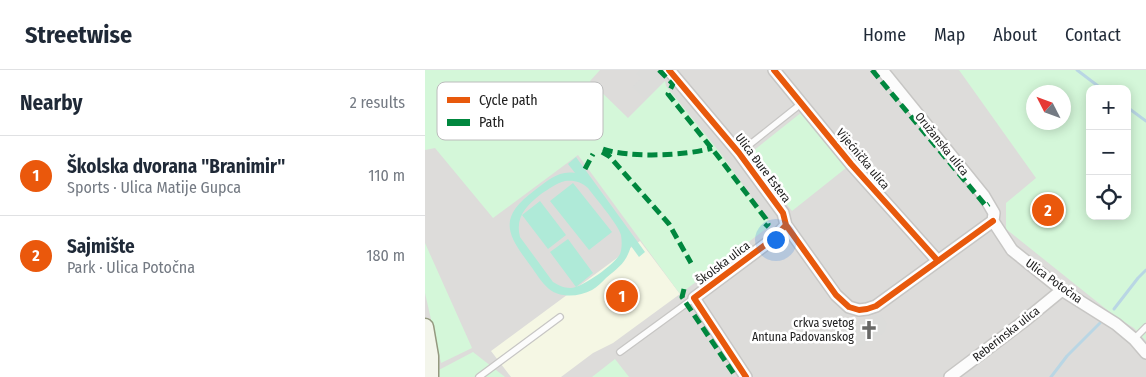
<!DOCTYPE html>
<meta charset="utf-8">
<style>
:root{--surface:#fff;--page:#f2f2f3;--text:#1f2937;--muted:#747a83;--line:#e0e1e3;--accent:#ea580c}
body{margin:0;font-family:"Fira Sans Condensed",sans-serif;background:var(--page);color:var(--text)}
.controls{position:absolute;right:15px;top:15px;display:grid;overflow:hidden;border-radius:10px;box-shadow:0 2px 12px #0003}
.controls button{width:45px;height:45px;display:grid;place-items:center;padding:0;border:0;border-bottom:1px solid var(--line);background:var(--surface);color:var(--text);font:25px sans-serif}
.compass{position:absolute;left:601px;top:15px;width:45px;height:45px;border-radius:50%;background:var(--surface);box-shadow:0 2px 12px #0003;rotate:312deg}
.you{position:absolute;left:350px;top:169px;width:18px;height:18px;margin:-12px;border:4px solid #fff;border-radius:50%;background:#1a73e8;box-shadow:0 0 0 8px #1a73e833}
.badge{display:grid;place-items:center;width:32px;height:32px;border-radius:50%;background:var(--accent);color:#fff;font-size:16px;font-weight:700}
.pin{position:absolute;translate:-50% -50%;border:2px solid #fff;box-shadow:0 1px 5px #0006}
.list{margin:0;padding:0;list-style:none}
h2{display:flex;justify-content:space-between;align-items:center;height:65px;margin:0;padding:0 20px;font-size:21px}
h2 small{font-size:16px;font-weight:400;color:var(--muted)}
.list li{display:grid;grid-template-columns:32px 1fr auto;gap:15px;align-items:center;box-sizing:border-box;height:80px;padding:0 20px;border-top:1px solid var(--line)}
.list b{display:block;font-size:19px;white-space:nowrap}
.list p{margin:0;font-size:16px;white-space:nowrap;color:var(--muted)}
.list em{font-size:16px;font-style:normal;color:var(--muted)}
.icon{flex:none;width:28px;height:28px;fill:none;stroke:currentColor;stroke-width:2;stroke-linecap:round;stroke-linejoin:round}
.map{position:relative;flex:none;width:721px;height:307px;overflow:hidden}
header{display:flex;align-items:center;gap:30px;box-sizing:border-box;height:70px;padding:0 25px;background:var(--surface);border-bottom:1px solid var(--line)}
header strong{font-size:24px}
nav{display:flex;gap:28px;margin-inline-start:auto;font-size:18px}
main{display:flex}
aside{flex:1;background:var(--surface)}
.map>svg:first-child{display:block}
.residential{fill:#dddcda;fill-rule:evenodd}
.education{fill:#f5f7e4}
.religious{fill:#dcdcda}
.park{fill:#d4f7d9;fill-rule:evenodd}
.pitch{fill:#afead8;fill-rule:evenodd}
.lines{fill:none;stroke-linecap:round;stroke-linejoin:round}
.stream{stroke:#b9d6e4;stroke-width:3}
.service-casing{stroke:#c7c6c4;stroke-width:8}
.minor-casing{stroke:#c7c6c4;stroke-width:14}
.secondary-casing{stroke:#94997f;stroke-width:19}
.service{stroke:#fcfcfc;stroke-width:5.5}
.minor{stroke:#fcfcfc;stroke-width:11}
.secondary{stroke:#f3f5eb;stroke-width:16}
.quiet{stroke:#00873e;stroke-width:5;stroke-dasharray:10 5;stroke-linecap:butt}
.cycleway-casing{stroke:#fff;stroke-width:9}
.cycleway{stroke:#e8590c;stroke-width:6}
.labels{text-anchor:middle;stroke-width:5;stroke-linejoin:round;paint-order:stroke}
.street-label{font-size:12px;fill:#202020;stroke:#fff}
.poi-label{font-size:12px;fill:#202020;stroke:#fff;text-anchor:end}
.key{fill:#fff;stroke:#bcbcbc;stroke-width:1}
.key-label{font-size:14px;fill:#202020}
</style>
<header>
<strong>Streetwise</strong>
<nav><a>Home</a><a>Map</a><a>About</a><a>Contact</a></nav>
</header>
<main>
<aside>
<h2>Nearby<small>2 results</small></h2>
<ul class="list">
<li><span class="badge">1</span><div><b>Školska dvorana &quot;Branimir&quot;</b><p>Sports · Ulica Matije Gupca</p></div><em>110 m</em></li>
<li><span class="badge">2</span><div><b>Sajmište</b><p>Park · Ulica Potočna</p></div><em>180 m</em></li>
</ul>
</aside>
<div class="map">
<svg width="721" height="307" viewBox="0 0 721 307">
<rect width="100%" height="100%" fill="#eeede8"/>
<path class="residential" d="M0 0H721V307H0ZM665 19H702V146H665ZM608 22H638V52H608Z"/>
<path class="education" d="M215 171 255 224 188 273 168 283 136 307H86L66 281Z"/>
<path class="religious" d="M215 0H229L240 11 221 31 207 17 216 9 211 4Z
M451 243 456 245 462 254 460 262 434 278 430 269 423 275 418 267 430 258 428 254 436 249 439 252Z"/>
<path class="park" d="M0 0H175L165 11 203 48 240 11 241 16 296 84 346 155 255 224 153 85 68 148 10 78 0 80Z
M534 0H721V271L709 258 691 247 581 159V133L611 108ZM665 19H702V146H665ZM608 22H638V52H608Z
M377 42 421 98 367 141 323 85Z
M0 173 47 278 16 293 0 223Z
M48 282 80 307H10V302Z
M190 289 204 307H167Z"/>
<path class="pitch" d="M151 87 220 182 214 187 206 176C201 193 194 197 181 208 177 212 172 217 167 220 154 227 135 228 124 219 116 212 111 203 105 195 80 162 74 147 110 120 122 111 134 100 150 103L143 94ZM140 111C150 110 156 112 163 118 171 129 193 154 196 165 197 171 197 179 195 184 190 194 156 219 145 218 139 218 133 215 128 212L95 167C90 147 101 136 116 124 124 119 131 113 140 111Z
M148 113 187 162 164 180 125 131Z
M115 131 141 165 123 179 97 145Z
M143 169 168 203 151 217 125 182Z"/>
<g class="lines">
<path class="stream" d="M652 0 677 19
M702 37 721 51
M689 239 713 208 721 200
M626 307 642 286 675 253"/>
<g class="service-casing">
<path id="service" d="M314 83 377 33
M709 269 721 257
M195 282 269 228
M54 307 135 247"/>
</g>
<g class="minor-casing">
<path id="minor" d="M244 0 314 83 358 143 361 155 411 225 424 237 434 240 442 239 451 236 568 151
M349 0 426 94 513 191
M457 0 559 126 569 143 568 151
M568 151 587 180 637 220 691 254 709 269 721 283
M321 307 269 228 348 169 361 155
M525 307 598 252 637 220"/>
</g>
<g class="secondary-casing">
<path id="secondary" d="M0 257 5 286V307"/>
</g>
<use href="#service" class="service"/>
<use href="#minor" class="minor"/>
<use href="#secondary" class="secondary"/>
<path class="quiet" d="M234 0 248 14 243 24 292 85 341 149 343 154 340 157
M447 0 561 136 564 134
M178 79C203 88 261 86 287 78
M177 82 184 86 244 154 266 193
M160 99 168 84
M259 219 257 227 311 307"/>
<g class="cycleway-casing">
<path id="cycleway" d="M244 0 314 83 358 143 361 155 411 225 424 237 434 240 442 239 451 236 568 151
M349 0 426 94 513 191
M321 307 269 228 348 169 361 155"/>
</g>
<use href="#cycleway" class="cycleway"/>
</g>
<defs>
<g id="church-bare" transform="scale(1.5)"><path d="M-1.2-6h2.4v3.5h3.3v2.4h-3.3V6h-2.4V-.1h-3.3v-2.4h3.3Z" fill="#686866" stroke="#fff" stroke-width="2.5" paint-order="stroke"/></g>
</defs>
<g fill-rule="evenodd">
<use href="#church-bare" x="444" y="260"/>
</g>
<g class="labels">
<g class="street-label">
<text transform="translate(517 74) rotate(51)" y="4">Oružanska ulica</text>
<text transform="translate(438 89) rotate(50)" y="4">Vijećnička ulica</text>
<text transform="translate(338 98) rotate(53)" y="4">Ulica Đure Estera</text>
<text transform="translate(298 193) rotate(-37)" y="4">Školska ulica</text>
<text transform="translate(629 211) rotate(36)" y="4">Ulica Potočna</text>
<text transform="translate(581 264) rotate(-38)" y="4">Reberinska ulica</text>
</g>
<g class="poi-label">
<text x="429" y="257">crkva svetog<tspan x="429" dy="14">Antuna Padovanskog</tspan></text>
</g>
</g>
<rect x="12" y="12" width="166" height="58" rx="8" class="key"/>
<rect x="22" y="27" width="23" height="6" fill="#e8590c"/>
<rect x="22" y="49" width="23" height="7" fill="#00873e"/>
<g class="key-label">
<text x="54" y="35">Cycle path</text>
<text x="54" y="57">Path</text>
</g>
</svg>
<div class="controls">
<button>+</button>
<button>−</button>
<button><svg class="icon" aria-label="locate" viewBox="0 0 24 24"><circle cx="12" cy="12" r="6"/><path d="M12 2v4M12 18v4M2 12h4M18 12h4"/></svg></button>
</div>
<svg class="compass" viewBox="-18 -18 36 36"><path d="M0-13l5 13h-10z" fill="#e53935"/><path d="M0 13l5-13h-10z" fill="#747a83"/></svg>
<div class="you"></div>
<div class="pin badge" style="left:197px;top:226px">1</div>
<div class="pin badge" style="left:623px;top:140px">2</div>
</div>
</main>
